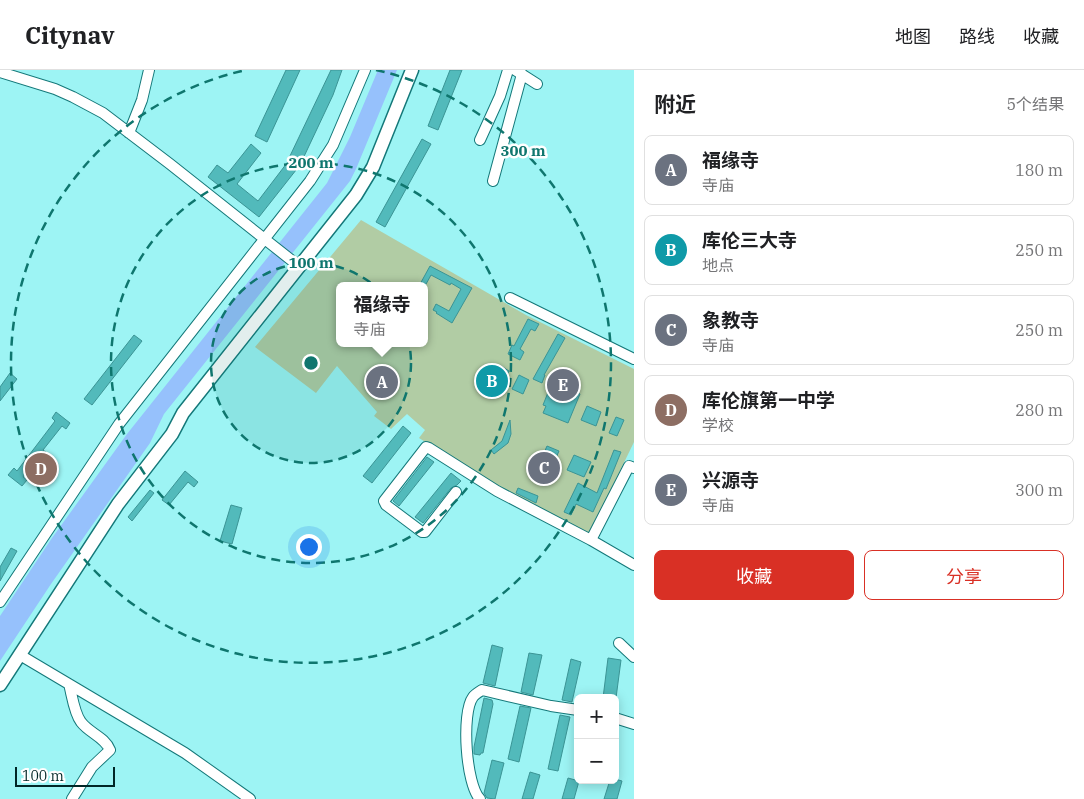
<!DOCTYPE html>
<html lang="zh">
<meta charset="utf-8">
<style>
:root{--surface:#fff;--page:#f6f6f6;--text:#202124;--muted:#757577;--line:#e0e0e0;--accent:#d93025}
body{margin:0;font-family:"IBM Plex Serif","Noto Sans SC",serif;background:var(--page);color:var(--text)}
.controls{position:absolute;right:15px;bottom:15px;display:grid;overflow:hidden;border-radius:8px;box-shadow:0 2px 12px #0003}
.controls button{width:45px;height:45px;display:grid;place-items:center;padding:0;border:0;border-bottom:1px solid var(--line);background:var(--surface);color:var(--text);font:25px sans-serif}
.scale{position:absolute;left:15px;bottom:12px;width:100px;box-sizing:border-box;padding-left:5px;border:2px solid #002626;border-top:0;font-size:14px;line-height:18px;white-space:nowrap;color:#002626;-webkit-text-stroke:4px #fff;paint-order:stroke}
.you{position:absolute;left:308px;top:476px;width:18px;height:18px;margin:-12px;border:4px solid #fff;border-radius:50%;background:#1a73e8;box-shadow:0 0 0 8px #1a73e833}
.badge{display:grid;place-items:center;width:32px;height:32px;border-radius:50%;background:var(--accent);color:#fff;font-size:16px;font-weight:700}
.pin{position:absolute;translate:-50% -50%;border:2px solid #fff;box-shadow:0 1px 5px #0006}
.popup{position:absolute;left:336px;top:212px;width:92px;height:65px;box-sizing:border-box;display:grid;place-content:center;border-radius:8px;background:var(--surface);filter:drop-shadow(0 1px 4px #0005);font-size:16px;white-space:nowrap;color:var(--muted)}
.popup b{font-size:19px;color:var(--text)}
.popup::after{content:'';position:absolute;left:50%;top:100%;margin-left:-10px;border:10px solid transparent;border-top-color:var(--surface)}
.list{margin:0;padding:0;list-style:none}
h2{display:flex;justify-content:space-between;align-items:center;height:65px;margin:0;padding:0 20px;font-size:21px}
h2 small{font-size:16px;font-weight:400;color:var(--muted)}
.list li{display:grid;grid-template-columns:32px 1fr auto;gap:15px;align-items:center;box-sizing:border-box;height:70px;margin:0 10px 10px;padding:0 10px;border:1px solid var(--line);border-radius:8px}
.list b{display:block;font-size:19px;white-space:nowrap}
.list p{margin:0;font-size:16px;white-space:nowrap;color:var(--muted)}
.list em{font-size:16px;font-style:normal;color:var(--muted)}
.actions{display:flex;gap:10px;padding:15px 20px}
.actions a{flex:1;padding:11px 0;border:1px solid var(--accent);border-radius:8px;text-align:center;font-size:18px;color:var(--accent)}
.actions .main{background:var(--accent);color:#fff}
.map{position:relative;flex:none;width:634px;height:729px;overflow:hidden}
header{display:flex;align-items:center;gap:30px;box-sizing:border-box;height:70px;padding:0 25px;background:var(--surface);border-bottom:1px solid var(--line)}
header strong{font-size:24px}
nav{display:flex;gap:28px;margin-inline-start:auto;font-size:18px}
main{display:flex}
aside{flex:1;background:var(--surface)}
.map>svg:first-child{display:block}
.green{fill:#b1cca4;fill-rule:evenodd}
.water{fill:#96c1fc}
.building{fill:#52babb;stroke:#3b9495}
.lines{fill:none;stroke-linecap:round;stroke-linejoin:round}
.minor-casing{stroke:#147879;stroke-width:12}
.major-casing{stroke:#147879;stroke-width:15}
.minor{stroke:#fff;stroke-width:10}
.major{stroke:#fff;stroke-width:12}
.ring{fill:none;stroke:#0f766e;stroke-width:2.5;stroke-dasharray:9 6}
.centre{fill:#0f766e;stroke:#fff;stroke-width:2.5}
.ring-label{font-size:15px;text-anchor:middle;font-weight:bold;fill:#0f766e;stroke:#fff;stroke-width:5;stroke-linejoin:round;paint-order:stroke}
</style>
<header>
<strong>Citynav</strong>
<nav><a>地图</a><a>路线</a><a>收藏</a></nav>
</header>
<main>
<div class="map">
<svg width="634" height="729" viewBox="0 0 634 729">
<rect width="100%" height="100%" fill="#9df4f4"/>
<path class="green" d="M361 150 526 245 634 299V372L589 465 515 428 419 368 425 360 407 344 391 359 374 346 377 342 337 296 316 323 255 277ZM340 216H424V273H340Z"/>
<path class="water" d="M378 0H397L356 99 350 111 164 344 150 373 51 514 0 591V546L52 468 127 364 327 113 350 67Z"/>
<path class="building" d="M286 0H300L267 72 255 66Z
M331 0H342L333 25 300 95 259 147 208 107 217 95 228 103 251 74 261 83 237 114 258 131 290 89 289 88Z
M450 0H462L438 60 428 56Z
M422 69 431 74 385 157 376 152Z
M430 196 472 218 452 253 436 243 437 242 433 240 436 234 449 241 461 219 451 213 450 215 431 205 425 216H419Z
M528 249 539 254 535 261 531 259 520 279 524 282 520 290 508 284 512 275 514 276Z
M558 264 565 268 544 305H545L542 313 533 309Z
M134 265 142 271 92 335 84 329Z
M501 296 509 301 502 315 493 310Z
M10 303 17 309 0 331V317Z
M519 305 529 310 523 324 512 319Z
M555 314 580 324 568 353 543 343 546 336 543 335 549 320 552 322Z
M587 336 601 342 596 356 581 350Z
M56 342 70 353 66 359 62 356 43 380 47 383 43 389 39 386 23 407 27 410 22 416 8 405 14 398 17 401 55 351 52 348Z
M616 347 624 350 617 366 609 363Z
M510 350 511 364 508 373 494 384 491 380 502 371Z
M403 356 411 363 372 413 363 406Z
M547 376 559 381 553 395 541 390Z
M614 380 621 382 606 419 604 418 593 442 576 434 571 445 564 442 578 413 597 423Z
M574 385 591 392 584 407 567 400Z
M427 387 434 392 399 436 393 431Z
M185 401 198 412 194 417 188 412 169 435 162 430Z
M451 403 461 411 457 415 451 418 423 453 415 447Z
M518 418 538 426 536 433 516 423Z
M150 420 154 423 132 451 128 447Z
M231 435 242 438 232 474 220 471Z
M11 478 17 481 0 511V497Z
M492 575 503 578 495 616 483 613Z
M529 583 542 585 533 625 521 622Z
M608 588 621 590 616 628H603Z
M571 589 581 592 572 632 562 630Z
M484 628 492 630 493 634 483 683H481L480 685 474 684V677Z
M520 636 531 638 519 692 508 689Z
M560 645 570 647 558 701 548 699Z
M492 690 504 693 495 729 487 728 484 723Z
M530 702 540 705 533 729H522Z
M568 708 579 711 574 729H562Z
M615 709 622 711 617 729H604L610 710H615Z"/>
<g class="lines">
<g class="minor-casing">
<path id="minor" d="M515 0 537 14
M0 2 55 19 73 27 103 43 170 94 300 197
M129 63 142 30 149 0
M480 70 500 26 508 0
M493 111 522 4
M510 228 634 289
M456 422 425 462H422L386 435 384 431 426 377 429 378 497 421 591 470 629 396 634 398
M591 470 634 495
M0 532 119 354 310 111 333 75 365 0
M619 573 634 587
M20 585 185 683 250 729
M69 614C72 625 74 643 81 652 89 663 105 667 110 680L92 697 72 729
M615 648 634 654
M480 729C466 715 461 643 473 627 475 624 479 622 482 620L551 636 578 640"/>
</g>
<g class="major-casing">
<path id="major" d="M0 615 118 434 172 364 183 343 356 125 373 97 412 0"/>
</g>
<use href="#minor" class="minor"/>
<use href="#major" class="major"/>
</g>
<circle cx="311" cy="293" r="100" fill="#0f766e" fill-opacity=".12"/>
<g class="ring">
<circle cx="311" cy="293" r="100"/>
<circle cx="311" cy="293" r="200"/>
<path d="M376 0A300 300 0 1 1 246 0"/>
</g>
<circle cx="311" cy="293" r="8" class="centre"/>
<g class="ring-label">
<text x="523" y="86">300 m</text>
<text x="311" y="98">200 m</text>
<text x="311" y="198">100 m</text>
</g>
</svg>
<div class="controls">
<button>+</button>
<button>−</button>
</div>
<div class="scale">100 m</div>
<div class="you"></div>
<div class="pin badge" style="left:382px;top:312px;background:#6b7280">A</div>
<div class="popup"><b>福缘寺</b>寺庙</div>
<div class="pin badge" style="left:492px;top:311px;background:#0f9aa8">B</div>
<div class="pin badge" style="left:544px;top:398px;background:#6b7280">C</div>
<div class="pin badge" style="left:41px;top:399px;background:#8d6e63">D</div>
<div class="pin badge" style="left:563px;top:315px;background:#6b7280">E</div>
</div>
<aside>
<h2>附近<small>5个结果</small></h2>
<ul class="list">
<li><span class="badge" style="background:#6b7280">A</span><div><b>福缘寺</b><p>寺庙</p></div><em>180 m</em></li>
<li><span class="badge" style="background:#0f9aa8">B</span><div><b>库伦三大寺</b><p>地点</p></div><em>250 m</em></li>
<li><span class="badge" style="background:#6b7280">C</span><div><b>象教寺</b><p>寺庙</p></div><em>250 m</em></li>
<li><span class="badge" style="background:#8d6e63">D</span><div><b>库伦旗第一中学</b><p>学校</p></div><em>280 m</em></li>
<li><span class="badge" style="background:#6b7280">E</span><div><b>兴源寺</b><p>寺庙</p></div><em>300 m</em></li>
</ul>
<div class="actions"><a class="main">收藏</a><a>分享</a></div>
</aside>
</main>
